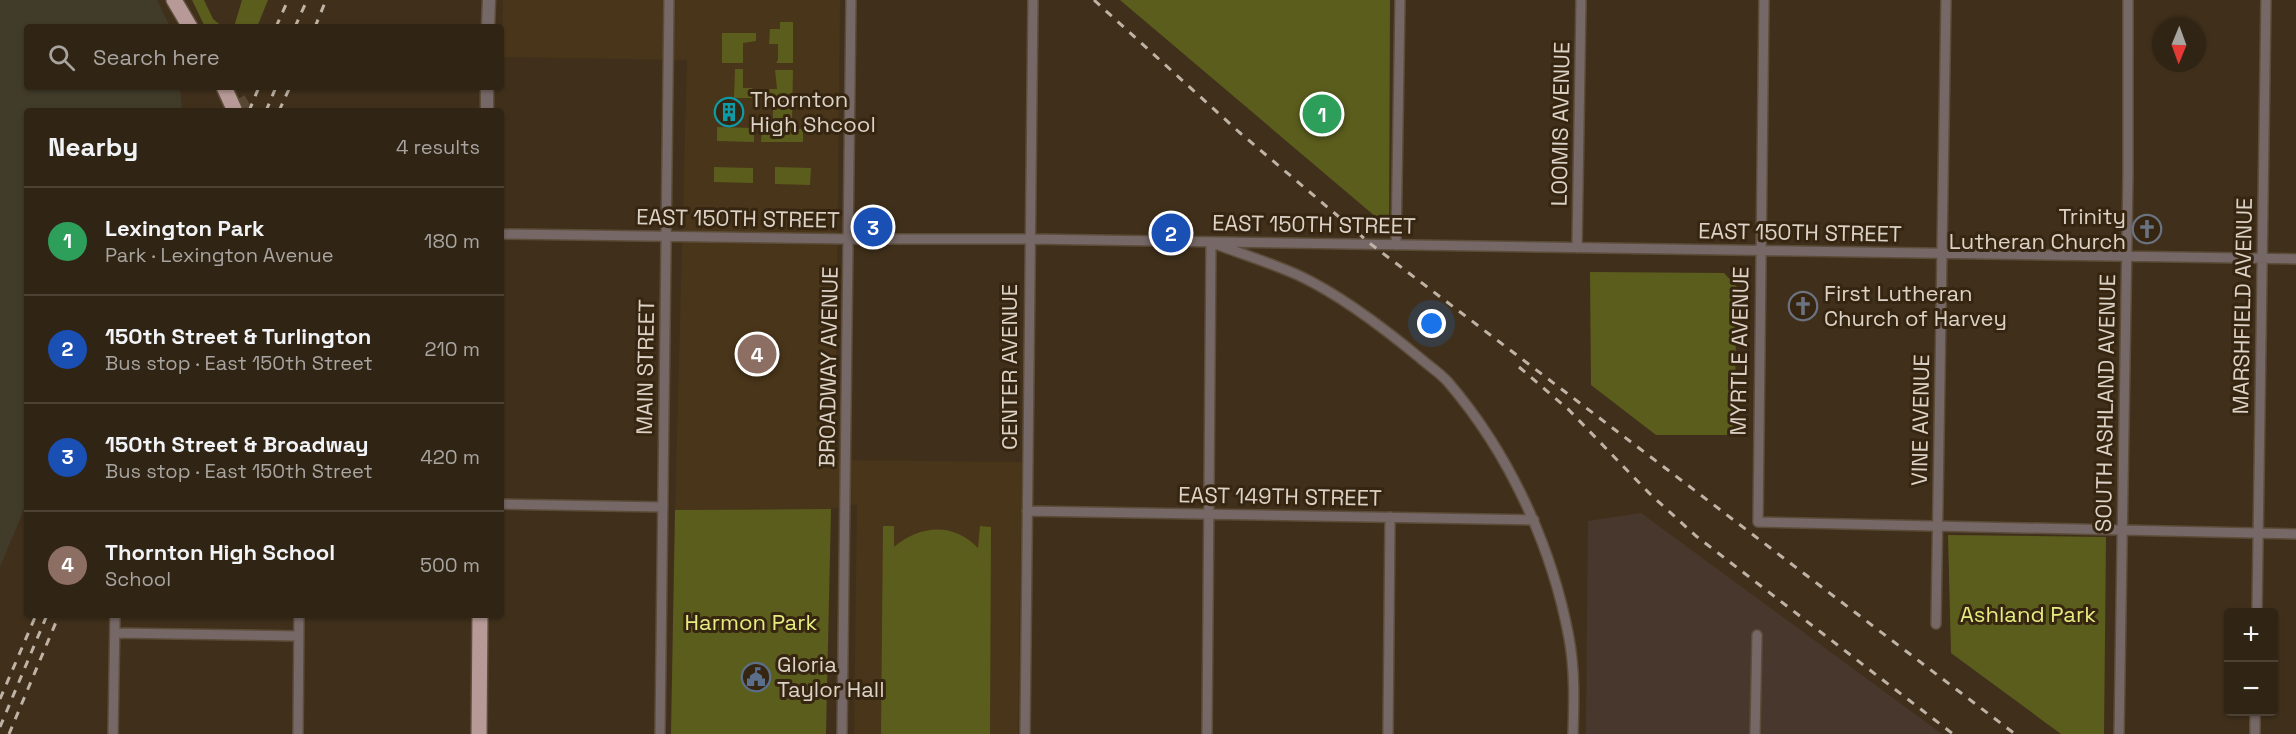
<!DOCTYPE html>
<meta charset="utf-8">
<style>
:root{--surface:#302414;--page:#3c3022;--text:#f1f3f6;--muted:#a8a4a0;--line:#4b4134;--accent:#8bbbb9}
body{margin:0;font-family:"Space Grotesk",sans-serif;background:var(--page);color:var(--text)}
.controls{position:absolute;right:18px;bottom:18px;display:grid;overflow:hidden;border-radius:6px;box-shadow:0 2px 4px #0004}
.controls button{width:54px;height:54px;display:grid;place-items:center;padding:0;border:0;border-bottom:2px solid var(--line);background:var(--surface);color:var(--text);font:30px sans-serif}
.compass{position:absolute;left:2152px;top:18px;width:54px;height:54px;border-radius:50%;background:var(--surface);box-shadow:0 2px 4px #0004;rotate:181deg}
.you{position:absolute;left:1432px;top:324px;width:21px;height:21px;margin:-15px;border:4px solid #fff;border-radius:50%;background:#1a73e8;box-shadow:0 0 0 9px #1a73e833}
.badge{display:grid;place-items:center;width:39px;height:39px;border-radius:50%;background:var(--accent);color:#fff;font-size:20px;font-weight:700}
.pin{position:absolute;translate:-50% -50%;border:3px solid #fff;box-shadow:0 2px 6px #0006}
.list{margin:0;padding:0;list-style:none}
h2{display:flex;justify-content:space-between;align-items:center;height:78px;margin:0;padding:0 24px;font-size:26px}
h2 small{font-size:20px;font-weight:400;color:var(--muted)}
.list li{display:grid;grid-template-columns:39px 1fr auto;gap:18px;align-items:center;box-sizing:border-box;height:108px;padding:0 24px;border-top:2px solid var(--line)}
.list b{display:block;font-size:22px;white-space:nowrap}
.list p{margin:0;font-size:20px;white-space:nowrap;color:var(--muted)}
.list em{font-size:20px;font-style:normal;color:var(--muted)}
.icon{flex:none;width:33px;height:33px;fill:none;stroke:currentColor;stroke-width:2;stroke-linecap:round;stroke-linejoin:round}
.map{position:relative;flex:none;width:2296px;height:734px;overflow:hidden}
.search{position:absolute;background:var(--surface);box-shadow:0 2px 4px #0004;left:24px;top:24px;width:480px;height:66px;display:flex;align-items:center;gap:15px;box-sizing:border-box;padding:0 21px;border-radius:6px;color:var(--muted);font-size:22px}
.panel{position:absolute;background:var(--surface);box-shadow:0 2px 4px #0004;left:24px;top:108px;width:480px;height:510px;border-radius:6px}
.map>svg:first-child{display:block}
.commercial{fill:#48372c}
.industrial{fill:#413b29}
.built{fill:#493519}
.green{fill:#5b5d1d}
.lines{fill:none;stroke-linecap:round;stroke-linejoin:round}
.primary-tunnel{stroke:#574835;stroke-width:15;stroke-dasharray:15 8;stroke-linecap:butt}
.minor-casing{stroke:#5c4d3a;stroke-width:12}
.tertiary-casing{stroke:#5c4d3a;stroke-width:15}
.primary-casing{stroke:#5c4d3a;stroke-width:18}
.minor{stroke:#766866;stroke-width:9}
.tertiary{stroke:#766866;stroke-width:12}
.primary{stroke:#b79a97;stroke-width:15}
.rail{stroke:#beb3a5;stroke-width:3;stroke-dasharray:8 8;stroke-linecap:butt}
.labels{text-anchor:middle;stroke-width:6;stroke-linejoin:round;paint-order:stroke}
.poi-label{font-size:22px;fill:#dcd2c6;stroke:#362611;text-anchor:start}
.street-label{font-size:22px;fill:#dcd2c6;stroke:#362611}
.park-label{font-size:22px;fill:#e6ec80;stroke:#362611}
</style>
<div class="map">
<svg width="2296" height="734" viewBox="0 0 2296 734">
<rect width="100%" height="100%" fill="#40301b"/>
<path class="commercial" d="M1641 513 1942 734H1586L1588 521Z"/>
<path class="industrial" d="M0 0H157L170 27H27V87H180L182 111H27V502L0 567Z"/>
<path class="built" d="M503 0H840L835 460 1022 462 1018 734H854L857 504 831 509 675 510 687 60 502 57Z"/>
<path class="green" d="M192 0H204L213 19 223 27H205Z
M242 0H268L257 27H234Z
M1120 0H1390L1389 228Z
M780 22H793V63H776L778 60V44H769L770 29H780Z
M722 33H756V41L743 43V63H722Z
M735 69H743V88H752L754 91V98H734Z
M775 70H793L792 122 796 123V129H803V142H761L762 128H770V124L773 123V102H769V89H777Z
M717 127 754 128V142L717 141Z
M714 167 753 168V183L714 182Z
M775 167 811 168 810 185 775 184Z
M1590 272 1724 273 1737 287 1734 435H1656L1591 385Z
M831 509 826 734H671L675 510Z
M883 526H894V547C920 525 953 522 978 548L980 526 991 527 990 734H881Z
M1948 535 2106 537 2104 734H2061L1951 653Z"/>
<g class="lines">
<path class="primary-tunnel" d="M238 99 245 111"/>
<g class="minor-casing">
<path id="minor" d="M1764 0 1758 522 2296 534
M501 234 849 239H1029L2296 259
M1218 245C1245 255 1274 264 1300 276 1340 295 1385 329 1420 358 1429 366 1440 373 1448 382 1509 453 1552 546 1569 638 1575 670 1574 703 1573 734
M1396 245 1400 0
M1577 248 1581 0
M501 504 663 507
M1027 511 1534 520
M2257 612 2266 0
M1936 624 1946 0
M115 633 299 636
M113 734 115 615
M298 734 299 615
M660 734 669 0
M842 734 851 0
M1025 734 1033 0
M1207 734 1211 242
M1388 734 1390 517
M1755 734 1757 635
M2119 734 2128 173V0
M2255 734V712"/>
</g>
<g class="tertiary-casing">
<path id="tertiary" d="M488 27 489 0
M487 111V87"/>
</g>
<g class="primary-casing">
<path id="primary" d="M174 0 190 27
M224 87 234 109
M479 734 480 615"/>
</g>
<use href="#minor" class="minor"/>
<use href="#tertiary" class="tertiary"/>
<use href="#primary" class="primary"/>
<path class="rail" d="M1094 0 1239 132 1372 245 2015 734
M276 27 288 0
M295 27 307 0
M315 27 326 0
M249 111 259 87
M266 111 276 87
M279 111 290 87
M1519 367 1569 410 1649 493 1696 536 1953 734
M0 699 36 615
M0 727 47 615
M9 734 59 615"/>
</g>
<defs>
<g id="building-ring" transform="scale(1.5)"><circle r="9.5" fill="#362611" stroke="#0f9aa8" stroke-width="1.5"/><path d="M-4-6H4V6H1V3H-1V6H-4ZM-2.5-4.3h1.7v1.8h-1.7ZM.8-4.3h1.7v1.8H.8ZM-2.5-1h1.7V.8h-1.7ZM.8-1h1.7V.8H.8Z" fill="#0f9aa8"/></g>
<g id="church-ring" transform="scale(1.5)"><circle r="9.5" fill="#362611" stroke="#6b7280" stroke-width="1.5"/><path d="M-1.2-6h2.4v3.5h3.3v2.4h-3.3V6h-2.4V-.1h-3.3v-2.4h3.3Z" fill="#6b7280"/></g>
<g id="civic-ring" transform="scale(1.5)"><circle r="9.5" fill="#362611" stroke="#5c6f8a" stroke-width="1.5"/><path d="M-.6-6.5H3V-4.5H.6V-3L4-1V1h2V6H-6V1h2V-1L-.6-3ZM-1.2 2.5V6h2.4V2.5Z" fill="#5c6f8a"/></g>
</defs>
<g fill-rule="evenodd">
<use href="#building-ring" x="729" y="112"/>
<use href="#church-ring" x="2147" y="229"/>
<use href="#church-ring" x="1803" y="306"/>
<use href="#civic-ring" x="756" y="677"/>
</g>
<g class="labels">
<g class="poi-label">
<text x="750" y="107">Thornton<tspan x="750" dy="25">High Shcool</tspan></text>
<text x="2126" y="224" text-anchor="end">Trinity<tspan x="2126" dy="25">Lutheran Church</tspan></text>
<text x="1824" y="301">First Lutheran<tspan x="1824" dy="25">Church of Harvey</tspan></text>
<text x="777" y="672">Gloria<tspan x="777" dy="25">Taylor Hall</tspan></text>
</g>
<g class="street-label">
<text transform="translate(1560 124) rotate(-89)" y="8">LOOMIS AVENUE</text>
<text transform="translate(738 218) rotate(1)" y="8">EAST 150TH STREET</text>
<text transform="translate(1314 224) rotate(1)" y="8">EAST 150TH STREET</text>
<text transform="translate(1800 232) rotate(1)" y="8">EAST 150TH STREET</text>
<text transform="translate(2242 306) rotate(-89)" y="8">MARSHFIELD AVENUE</text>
<text transform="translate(1739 351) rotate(-89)" y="8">MYRTLE AVENUE</text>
<text transform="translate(645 367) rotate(-89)" y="8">MAIN STREET</text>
<text transform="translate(828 367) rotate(-89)" y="8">BROADWAY AVENUE</text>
<text transform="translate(1009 367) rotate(-90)" y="8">CENTER AVENUE</text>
<text transform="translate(2105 403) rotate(-89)" y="8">SOUTH ASHLAND AVENUE</text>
<text transform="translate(1920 420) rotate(-89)" y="8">VINE AVENUE</text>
<text transform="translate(1280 496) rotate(1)" y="8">EAST 149TH STREET</text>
</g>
<g class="park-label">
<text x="2028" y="622">Ashland Park</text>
<text x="751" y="630">Harmon Park</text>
</g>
</g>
</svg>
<div class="controls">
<button>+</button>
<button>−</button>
</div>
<svg class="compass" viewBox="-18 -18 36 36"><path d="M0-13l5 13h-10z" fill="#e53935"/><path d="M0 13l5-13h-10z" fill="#a8a4a0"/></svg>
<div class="you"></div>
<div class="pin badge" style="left:1322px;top:114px;background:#2e9e5b">1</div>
<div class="pin badge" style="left:1171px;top:233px;background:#1a4fb4">2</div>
<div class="pin badge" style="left:873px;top:227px;background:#1a4fb4">3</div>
<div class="pin badge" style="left:757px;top:354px;background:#8d6e63">4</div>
<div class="search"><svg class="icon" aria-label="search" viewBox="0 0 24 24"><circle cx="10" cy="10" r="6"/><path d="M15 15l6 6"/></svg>Search here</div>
<section class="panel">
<h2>Nearby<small>4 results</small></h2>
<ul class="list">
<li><span class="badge" style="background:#2e9e5b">1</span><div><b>Lexington Park</b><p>Park · Lexington Avenue</p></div><em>180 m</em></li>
<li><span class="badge" style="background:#1a4fb4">2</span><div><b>150th Street &amp; Turlington</b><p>Bus stop · East 150th Street</p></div><em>210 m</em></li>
<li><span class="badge" style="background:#1a4fb4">3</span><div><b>150th Street &amp; Broadway</b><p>Bus stop · East 150th Street</p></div><em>420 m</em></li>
<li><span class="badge" style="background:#8d6e63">4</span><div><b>Thornton High School</b><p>School</p></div><em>500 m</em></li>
</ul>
</section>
</div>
